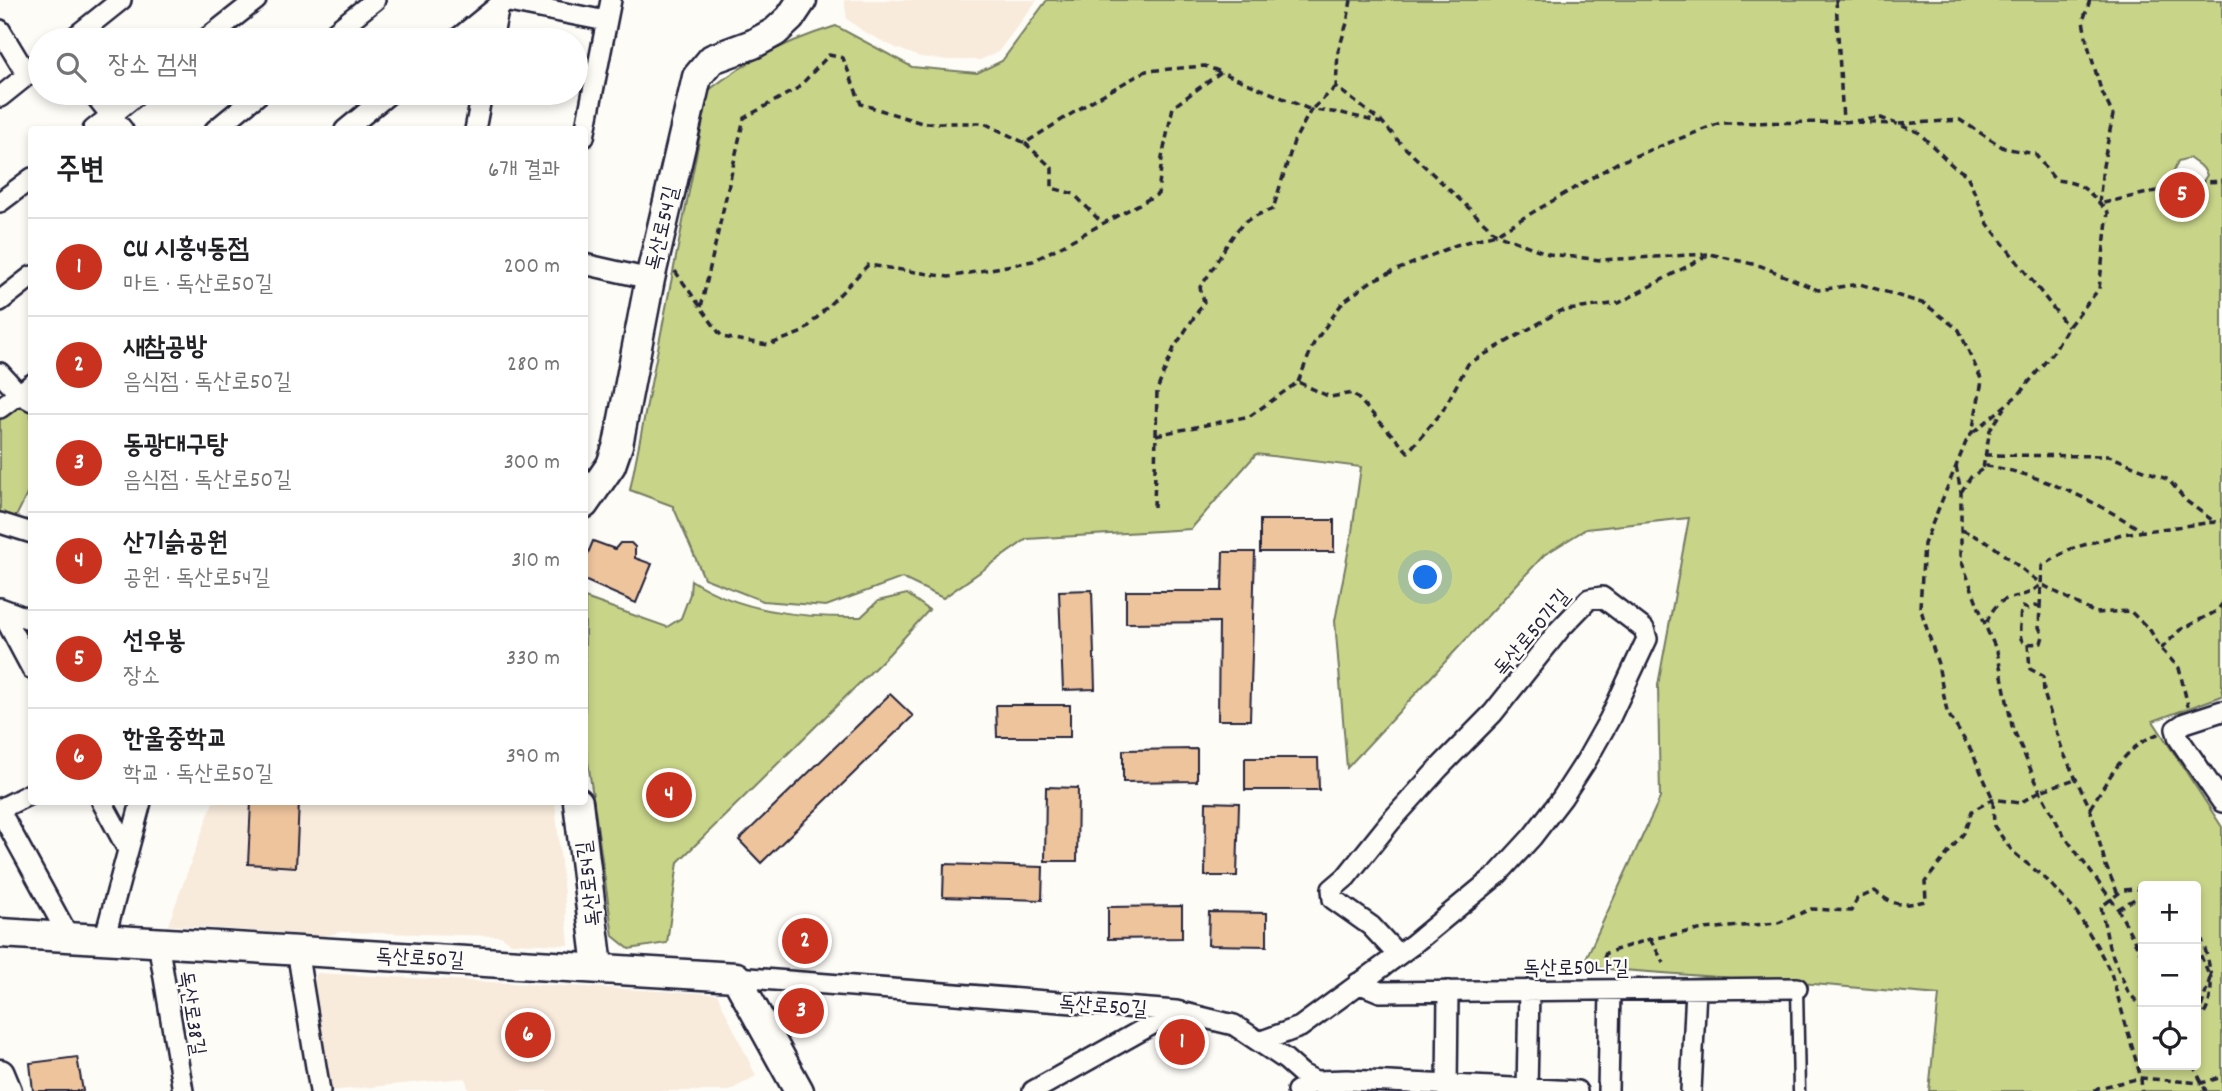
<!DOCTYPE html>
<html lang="ko">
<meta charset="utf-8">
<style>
:root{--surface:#fff;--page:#f2f2f2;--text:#202124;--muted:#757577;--line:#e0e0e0;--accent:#c8321e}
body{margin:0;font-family:Dekko,"Poor Story",sans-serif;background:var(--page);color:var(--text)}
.controls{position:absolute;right:21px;bottom:21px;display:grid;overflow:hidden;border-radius:7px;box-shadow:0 4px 10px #0003}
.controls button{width:63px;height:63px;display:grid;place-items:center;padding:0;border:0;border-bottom:2px solid var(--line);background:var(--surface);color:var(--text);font:35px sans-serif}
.you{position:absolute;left:1426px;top:578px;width:24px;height:24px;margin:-18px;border:5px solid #fff;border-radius:50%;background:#1a73e8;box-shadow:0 0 0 10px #1a73e833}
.badge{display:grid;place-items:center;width:46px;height:46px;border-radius:50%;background:var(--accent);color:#fff;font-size:23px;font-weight:700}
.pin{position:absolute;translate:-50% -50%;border:4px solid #fff;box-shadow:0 2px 7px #0006}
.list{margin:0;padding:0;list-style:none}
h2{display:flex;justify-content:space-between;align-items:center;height:91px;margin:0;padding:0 28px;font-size:30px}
h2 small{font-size:23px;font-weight:400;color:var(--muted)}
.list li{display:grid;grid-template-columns:46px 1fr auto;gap:21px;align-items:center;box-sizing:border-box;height:98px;padding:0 28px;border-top:2px solid var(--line)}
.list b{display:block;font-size:26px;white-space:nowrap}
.list p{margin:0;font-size:23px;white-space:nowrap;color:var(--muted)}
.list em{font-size:23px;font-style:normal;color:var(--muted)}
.icon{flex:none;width:38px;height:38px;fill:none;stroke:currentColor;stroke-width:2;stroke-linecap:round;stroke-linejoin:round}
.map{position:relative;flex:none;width:2222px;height:1091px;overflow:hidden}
.search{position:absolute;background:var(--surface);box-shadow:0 4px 10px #0003;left:28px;top:28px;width:560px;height:77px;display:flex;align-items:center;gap:18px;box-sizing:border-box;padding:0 24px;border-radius:38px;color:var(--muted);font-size:26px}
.panel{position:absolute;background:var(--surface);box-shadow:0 4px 10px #0003;left:28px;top:126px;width:560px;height:679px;border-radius:7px}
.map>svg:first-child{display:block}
.built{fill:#f8ebdc}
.green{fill:#c8d488;stroke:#757b62;stroke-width:2;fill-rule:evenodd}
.building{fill:#eec49d;stroke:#22223b;stroke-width:2}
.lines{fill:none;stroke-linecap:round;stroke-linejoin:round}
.lane-casing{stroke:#22223b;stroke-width:15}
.street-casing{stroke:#22223b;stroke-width:24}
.secondary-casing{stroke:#22223b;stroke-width:33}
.path{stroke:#22223b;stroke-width:3.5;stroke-dasharray:7 5;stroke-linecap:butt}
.lane{stroke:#fdfcf7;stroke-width:10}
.street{stroke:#fdfcf7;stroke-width:19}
.secondary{stroke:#fdfcf7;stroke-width:28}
.labels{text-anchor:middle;stroke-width:5;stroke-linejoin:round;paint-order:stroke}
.street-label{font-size:21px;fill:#22223b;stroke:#fdfcf7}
</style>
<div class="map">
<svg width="2222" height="1091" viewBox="0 0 2222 1091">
<rect width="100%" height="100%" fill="#fdfcf7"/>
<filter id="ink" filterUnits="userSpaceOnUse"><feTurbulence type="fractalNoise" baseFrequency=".0143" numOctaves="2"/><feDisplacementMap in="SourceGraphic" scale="14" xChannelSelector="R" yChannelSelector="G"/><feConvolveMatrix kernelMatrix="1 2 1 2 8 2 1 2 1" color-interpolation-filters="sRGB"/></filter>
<g filter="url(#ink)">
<path class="built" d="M844 0H1037L998 52 980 60H949L920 57 896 48 864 32 847 19Z
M213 802H555L569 945 511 943 501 936 341 932 325 936 168 925Z
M317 973 717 994 756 1076 729 1091H469L465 1078 328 1091 311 984Z"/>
<path class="green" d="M1047 0H2222V696L2153 721 2222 827V1091H1929L1939 995 1813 984 1582 967 1660 798 1658 685 1689 518 1586 529 1544 555 1347 768 1335 621 1352 532 1361 467 1256 454 1191 529 1027 539 943 598 902 578 826 606 763 601 704 578 673 506 630 490 709 90C747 60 790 40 836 26L912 67 977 73 1002 61ZM2189 158 2203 168 2207 175 2195 194 2176 195 2170 179 2178 161ZM2143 886H2196V1065H2143Z
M31 400V486L11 527 0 522V408Z
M691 580C740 612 803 618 861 617L878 601 907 594 929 610 889 654 678 862 667 943 629 949 613 936 585 741V598L667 627 681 618 690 594Z"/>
<path class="building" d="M1260 520H1334V552H1260Z
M593 541 615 549 620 543H631L635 547V558L652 564 636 603 584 580V563Z
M1223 552H1255L1250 720H1218L1219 622 1126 623V591H1222Z
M1092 590 1095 689 1063 690 1059 591Z
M890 694 913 716 761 863 739 840Z
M996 705H1070V737H997Z
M1197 749V781L1123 782V750Z
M1245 758H1318L1319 790H1245Z
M1046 787 1078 788 1077 861H1045Z
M251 802H299L296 867 248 864Z
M1206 802 1239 803 1237 876H1205Z
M944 864 1043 867 1042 900 943 897Z
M1182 906V938L1108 939V907Z
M1209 912 1267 913V946L1208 945Z
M77 1057 83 1091H33L30 1063Z"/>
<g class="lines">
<g class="lane-casing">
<path id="lane" d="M1797 988 1799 1091"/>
</g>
<g class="street-casing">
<path id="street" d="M0 30 27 75
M71 40 121 0
M205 40 256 0
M325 40 375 0
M456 40 499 5 509 2 606 21
M492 40 500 1
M93 93 123 130
M0 97 40 65
M93 130 139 93
M215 130 260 93
M345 130 390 93
M475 130 482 93
M584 137 611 0
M0 202 32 178
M584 264 650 279
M0 301 32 276
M0 373 19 394 32 401
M0 408 32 384
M0 523 32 533
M0 608 32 620
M0 609 32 669
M2222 711 2185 723 2176 729 2179 739 2222 802
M102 802 128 850
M0 809 32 793
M0 811 69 937
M104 940 141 802
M158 942 183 1091
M297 950 320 1091
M736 977 1176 1011 1234 1025 1285 1059 1302 1074 1334 1091
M1358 983 1380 992 1797 988
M1259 1042 1300 1027 1412 945 1498 874 1532 837 1562 798 1586 761 1609 720 1647 639 1644 629 1602 597 1589 599 1560 629 1493 713 1439 768 1391 821 1346 877 1332 889 1333 899 1371 926 1398 955
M1033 1091 1176 1011
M1297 1091 1317 1081 1347 1080 1577 1091
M1447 1091 1448 991
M1527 1091 1529 990
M1608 1091 1610 990
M1691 1091 1696 989"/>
</g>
<g class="secondary-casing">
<path id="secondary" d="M584 504 611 465 618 445 650 279 697 77 712 59 753 44 775 32 790 18 802 0
M578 802 598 967
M0 933 736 977 799 1091
M0 1074 7 1091"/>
</g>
<path class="path" d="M1351 0 1347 23 1338 52 1336 87 1383 123 1401 144 1496 234 1549 254 1601 260 1708 254
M1836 0 1843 121
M2090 0 2083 21 2087 42 2101 90 2113 115 2103 166 2099 204 2192 183 2222 181
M1857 122 1891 124
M1899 124 1960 120 2004 148 2035 154 2055 180C2088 183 2089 194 2108 212L2099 289 2068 327 2054 351 2020 393 1974 432
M1025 143 1052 168V188L1074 194 1102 223
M675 271 722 337 768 345 803 332 868 265 949 277 1033 261 1158 194 1162 158 1173 107 1221 72 1311 110 1336 87
M701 307 744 118 798 88 829 55 843 58 861 104 922 123H984L1025 143 1095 99 1146 71 1205 66 1221 72
M1298 382 1314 343 1343 302 1373 280 1456 245 1496 234 1617 163 1720 123 1843 122 1881 118 1918 132 1953 166 1967 175 1988 224 2068 327
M1156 435 1157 390 1174 348 1204 302 1200 287C1215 269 1230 232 1248 220 1256 215 1265 212 1273 209L1294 141 1311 110 1342 113 1381 123
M1985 455 2109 456 2169 480 2185 500 2216 523
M1956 466 1961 492V560L1988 632 1997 651 2012 726 2040 791 2063 834 2118 909 2143 958
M1983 468 1990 430 2005 408
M1961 492 1971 477 1987 466C2040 474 2095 501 2141 530
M1154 507 1156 435 1250 416 1298 382 1330 397 1353 393 1408 452 1442 412 1468 364 1560 311 1619 303 1710 254 1761 266 1818 290 1860 284 1925 304 1959 330 1982 381 1972 433 1966 442 1924 544 1920 607 1938 664 1947 712 1971 750 1993 799 1994 826 2013 852 2047 880 2077 913 2097 946 2111 973 2141 1078 2142 1091
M1962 530 1988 542 2041 584
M2035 606 2040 607 2039 627 2043 636 2041 643C2023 645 2019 644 2020 625 2021 617 2019 614 2023 607L2028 609Z
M2040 607 2042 566 2070 549 2122 534 2222 521
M1987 622C2001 586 2019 606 2041 584L2095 613 2130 611 2150 630 2161 649 2179 668 2188 706
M2028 644 2030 669 2043 676 2044 693 2049 709 2063 752 2090 808 2106 866 2118 894
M2161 649 2180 630 2217 611 2222 604
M2090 808C2109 779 2124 745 2161 733
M2143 888 2123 890 2101 907 2109 947 2128 992 2143 1008
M2118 909 2138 897H2143
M2196 926C2209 952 2222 1003 2196 1023
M1650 939 1664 963
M2196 944 2210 978 2201 1008 2196 1017
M1604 958 1606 953 1650 939 1704 929 1778 923 1811 909 1851 911 1857 899 1875 891C1895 907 1902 906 1926 901L1925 882 1964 833 1972 811 1993 799 2020 803 2040 791 2075 779
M2193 1065 2206 1091
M2094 1091 2098 1088 2141 1078 2202 1083 2222 1077"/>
<use href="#lane" class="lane"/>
<use href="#street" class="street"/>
<use href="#secondary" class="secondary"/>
</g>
</g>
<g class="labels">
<g class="street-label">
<text transform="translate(661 228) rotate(-77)" y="7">독산로54길</text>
<text transform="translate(1531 632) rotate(-50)" y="7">독산로50가길</text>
<text transform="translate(588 884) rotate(-97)" y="7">독산로54길</text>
<text transform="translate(420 957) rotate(3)" y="7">독산로50길</text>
<text x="1576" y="974">독산로50나길</text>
<text transform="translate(1103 1005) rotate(4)" y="7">독산로50길</text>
<text transform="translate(193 1013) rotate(81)" y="7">독산로38길</text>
</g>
</g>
</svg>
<div class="controls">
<button>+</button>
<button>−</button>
<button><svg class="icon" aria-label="locate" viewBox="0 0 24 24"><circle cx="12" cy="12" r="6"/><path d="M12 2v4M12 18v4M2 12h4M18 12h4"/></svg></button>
</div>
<div class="you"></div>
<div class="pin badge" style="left:1182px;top:1042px">1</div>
<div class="pin badge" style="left:805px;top:941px">2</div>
<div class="pin badge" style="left:801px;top:1011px">3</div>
<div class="pin badge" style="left:669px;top:795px">4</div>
<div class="pin badge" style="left:2182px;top:195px">5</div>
<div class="pin badge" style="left:528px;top:1035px">6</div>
<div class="search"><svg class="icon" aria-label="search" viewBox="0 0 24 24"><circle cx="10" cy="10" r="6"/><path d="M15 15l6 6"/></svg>장소 검색</div>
<section class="panel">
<h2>주변<small>6개 결과</small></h2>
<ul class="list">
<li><span class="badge">1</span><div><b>CU 시흥4동점</b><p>마트 · 독산로50길</p></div><em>200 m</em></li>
<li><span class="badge">2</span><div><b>새참공방</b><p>음식점 · 독산로50길</p></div><em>280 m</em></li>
<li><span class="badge">3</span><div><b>동광대구탕</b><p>음식점 · 독산로50길</p></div><em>300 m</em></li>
<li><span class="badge">4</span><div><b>산기슭공원</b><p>공원 · 독산로54길</p></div><em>310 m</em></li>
<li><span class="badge">5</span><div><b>선우봉</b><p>장소</p></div><em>330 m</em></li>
<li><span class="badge">6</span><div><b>한울중학교</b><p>학교 · 독산로50길</p></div><em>390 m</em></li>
</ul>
</section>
</div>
